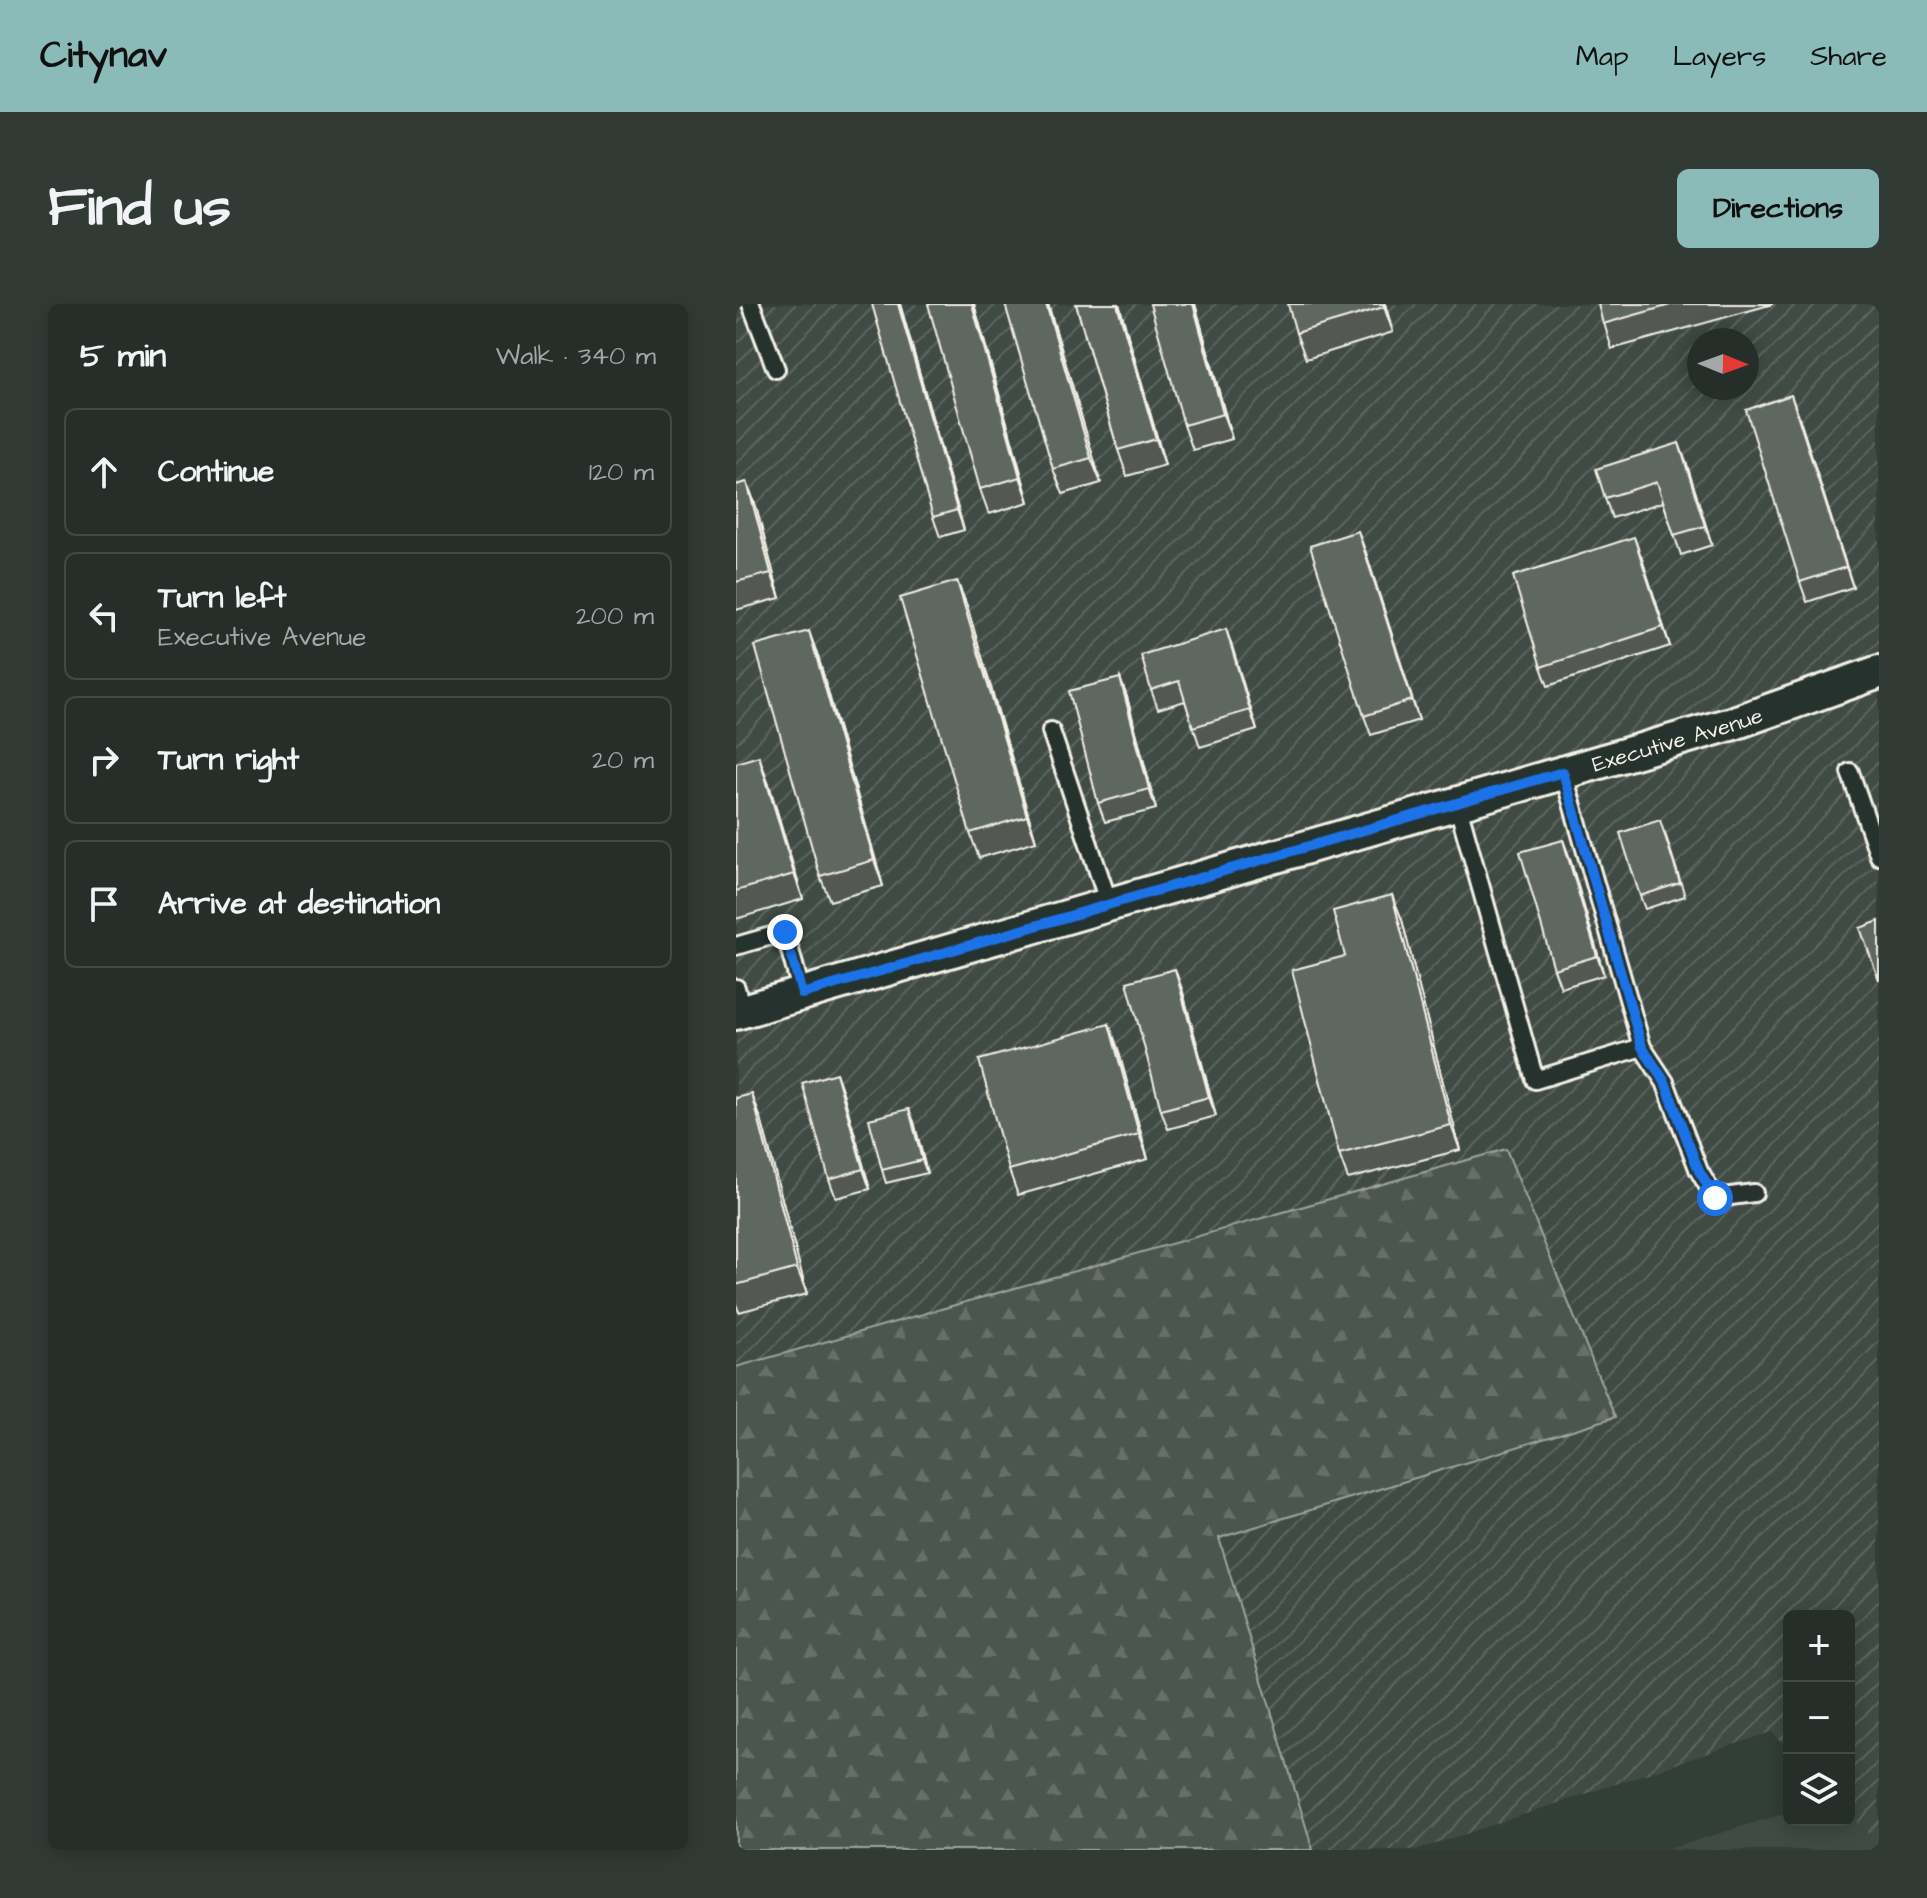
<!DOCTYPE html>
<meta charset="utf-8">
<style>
:root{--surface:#262e2a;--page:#323a36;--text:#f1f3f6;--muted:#a4a8a8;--line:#424a47;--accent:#8bbbb9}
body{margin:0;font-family:"Architects Daughter",sans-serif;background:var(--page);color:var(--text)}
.controls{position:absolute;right:24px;bottom:24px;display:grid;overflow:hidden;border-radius:12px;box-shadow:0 4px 20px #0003}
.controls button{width:72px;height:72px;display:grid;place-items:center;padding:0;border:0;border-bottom:2px solid var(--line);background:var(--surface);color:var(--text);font:40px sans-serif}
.compass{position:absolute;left:951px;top:24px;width:72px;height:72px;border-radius:50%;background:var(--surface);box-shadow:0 4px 20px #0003;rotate:91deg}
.stop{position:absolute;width:24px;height:24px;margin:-18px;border:6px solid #1a73e8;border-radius:50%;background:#fff}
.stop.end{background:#1a73e8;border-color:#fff;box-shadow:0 2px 8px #0008}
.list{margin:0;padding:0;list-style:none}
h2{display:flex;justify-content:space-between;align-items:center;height:104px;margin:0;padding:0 32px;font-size:34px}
h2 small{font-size:26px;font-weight:400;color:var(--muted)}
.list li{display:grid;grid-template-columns:52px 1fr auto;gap:24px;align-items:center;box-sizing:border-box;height:128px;margin:0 16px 16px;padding:0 16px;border:2px solid var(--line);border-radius:12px}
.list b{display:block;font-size:30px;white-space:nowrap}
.list p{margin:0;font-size:26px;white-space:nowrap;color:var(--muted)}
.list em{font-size:26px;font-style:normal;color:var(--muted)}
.icon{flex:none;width:44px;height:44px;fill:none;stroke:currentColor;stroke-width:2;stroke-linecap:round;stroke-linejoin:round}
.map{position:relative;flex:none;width:1143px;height:1546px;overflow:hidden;border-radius:12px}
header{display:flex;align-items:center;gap:48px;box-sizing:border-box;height:112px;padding:0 40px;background:var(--accent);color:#111}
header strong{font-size:38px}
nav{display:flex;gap:44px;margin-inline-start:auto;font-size:28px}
.intro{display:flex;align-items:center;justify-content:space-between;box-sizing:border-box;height:192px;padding:0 48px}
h1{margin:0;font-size:56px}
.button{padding:20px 36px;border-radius:12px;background:var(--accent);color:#111;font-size:28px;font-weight:700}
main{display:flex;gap:48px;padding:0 48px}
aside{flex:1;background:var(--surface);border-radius:12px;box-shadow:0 4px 20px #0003}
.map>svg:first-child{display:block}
.built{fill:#404b44}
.industrial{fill:url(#industrial-furrows);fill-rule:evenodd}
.forest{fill:url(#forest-firs);stroke:#a0a49c;stroke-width:2}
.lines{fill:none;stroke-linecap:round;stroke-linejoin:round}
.service-casing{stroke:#f4f1e8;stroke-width:22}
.minor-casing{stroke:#f4f1e8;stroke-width:38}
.service{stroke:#26332d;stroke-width:16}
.minor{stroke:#26332d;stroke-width:32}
.wall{fill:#525953;stroke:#f4f1e8;stroke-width:2}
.shaded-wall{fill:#424944;stroke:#f4f1e8;stroke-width:2}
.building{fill:#5f6861;stroke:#f4f1e8;stroke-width:2}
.route{stroke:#1a73e8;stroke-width:10}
.labels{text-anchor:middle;stroke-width:6;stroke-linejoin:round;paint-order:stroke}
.street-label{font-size:22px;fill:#f4f1e8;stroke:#26332d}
</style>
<header>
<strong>Citynav</strong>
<nav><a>Map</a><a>Layers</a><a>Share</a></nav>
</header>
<div class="intro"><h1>Find us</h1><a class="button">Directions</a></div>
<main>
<aside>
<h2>5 min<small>Walk · 340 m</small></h2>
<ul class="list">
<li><svg class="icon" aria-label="ahead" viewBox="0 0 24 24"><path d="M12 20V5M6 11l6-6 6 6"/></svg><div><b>Continue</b></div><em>120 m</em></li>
<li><svg class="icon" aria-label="left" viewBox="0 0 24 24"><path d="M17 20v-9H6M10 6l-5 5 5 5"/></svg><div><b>Turn left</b><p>Executive Avenue</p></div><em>200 m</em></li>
<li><svg class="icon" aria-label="right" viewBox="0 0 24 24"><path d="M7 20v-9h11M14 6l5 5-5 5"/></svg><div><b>Turn right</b></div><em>20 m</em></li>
<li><svg class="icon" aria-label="arrive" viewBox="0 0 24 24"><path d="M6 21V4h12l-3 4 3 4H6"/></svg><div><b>Arrive at destination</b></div></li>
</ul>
</aside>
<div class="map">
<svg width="1143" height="1546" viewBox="0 0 1143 1546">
<defs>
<pattern id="industrial-furrows" width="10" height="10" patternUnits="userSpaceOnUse" patternTransform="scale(2)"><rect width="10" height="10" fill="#404b44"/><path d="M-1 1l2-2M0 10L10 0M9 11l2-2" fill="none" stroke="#5c655f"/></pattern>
<pattern id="forest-firs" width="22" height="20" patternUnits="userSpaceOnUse" patternTransform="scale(2)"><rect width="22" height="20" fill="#4c564f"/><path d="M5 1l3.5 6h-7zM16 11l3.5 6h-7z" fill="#666f68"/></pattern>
</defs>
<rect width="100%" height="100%" fill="#323e38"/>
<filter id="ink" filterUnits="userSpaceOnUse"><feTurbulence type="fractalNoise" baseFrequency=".0125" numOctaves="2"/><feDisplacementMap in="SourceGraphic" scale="16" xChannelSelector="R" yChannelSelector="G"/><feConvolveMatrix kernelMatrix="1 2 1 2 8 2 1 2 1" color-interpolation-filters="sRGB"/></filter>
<g filter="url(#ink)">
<path class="built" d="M1053 1508V1516H1113V1510L1143 1542V1546H929Z"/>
<path class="industrial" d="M0 0H1143V1542L1113 1510V1312H1053V1446L1036 1428 681 1546H577L483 1234 879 1113 0 1063ZM963 36H1011V84H963Z"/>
<path class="forest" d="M770 845 879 1113 483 1234 577 1546H0V1063Z"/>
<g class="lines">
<g class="service-casing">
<path id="service" d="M15 0 40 65
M315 427 373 600
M1114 468 1143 552
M721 499 799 776 906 743 827 468
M0 642 49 628 66 690
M0 684 6 707
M906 743 929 778 963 867 979 894 1018 889"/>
</g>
<g class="minor-casing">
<g id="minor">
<path id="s1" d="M0 709 998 419 1143 368"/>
</g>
</g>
<use href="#service" class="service"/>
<use href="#minor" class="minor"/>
</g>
<path class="wall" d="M164 0 228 226 204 233 197 213Z
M238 0 293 198 253 210 244 185Z
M312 0 365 179 327 190 317 165Z
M340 0H383L429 161 391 172 382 146Z
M459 0 496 135 457 146 448 121Z
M649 0 657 28 570 55 560 29Z
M862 0H1037L876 45Z
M1062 110 1117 283 1071 298 1064 278Z
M950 158 976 241 945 251 927 198 876 214 869 194Z
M11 178 20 203 44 294 0 306V181Z
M629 246 683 416 635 431 628 412Z
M905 252 934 342 812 382 805 363Z
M221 277 231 302 300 537 243 554 234 529Z
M490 325 521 426 464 443 449 397 422 405 415 386Z
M82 352 147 582 94 597 84 572Z
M384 374 391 393 420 505 369 518 362 499Z
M0 459 32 477 67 595 0 615Z
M929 529 949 592 909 605 904 592Z
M827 536 834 555 868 671 825 684 818 665Z
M656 591 666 616 724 846 612 875 603 850 609 652Z
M446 685 480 812 432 825 425 806Z
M373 720 382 745 412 855 282 891 273 866Z
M100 769 107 789 134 885 100 894 93 875Z
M0 794 25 815 71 990 3 1008 0 1000Z
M178 818 191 869 150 879 146 866Z"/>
<path class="shaded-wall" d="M162 0H164L228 226 221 206Z
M236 0H238L293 198 284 173Z
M310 0H312L365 179 355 154Z
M381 0H383L429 161 420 135Z
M457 0H459L496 135 487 110Z
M647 0H649L657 28 648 3Z
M1055 91 1062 110 1117 283 1110 263Z
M943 139 950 158 976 241 969 222Z
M11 178 20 203 44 294 35 269Z
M622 227 629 246 683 416 676 396Z
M898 233 905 252 934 342 927 323Z
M221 277 231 302 300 537 291 512Z
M490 325 497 345 521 426 514 406Z
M73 327 82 352 147 582 138 556Z
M384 374 391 393 420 505 413 485Z
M23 452 32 477 67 595 58 570Z
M827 536 834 555 868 671 861 652Z
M656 591 666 616 724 846 715 821Z
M439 665 446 685 480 812 473 793Z
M373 720 382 745 412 855 403 830Z
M100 769 107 789 134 885 127 865Z
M16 790 25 815 71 990 61 964Z
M173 805 178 818 191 869 186 856Z"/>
<path class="building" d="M136 0H162L221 206 197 213Z
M192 0H236L284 173 244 185Z
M269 0H310L355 154 317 165Z
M340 0H381L420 135 382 146Z
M414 0H457L487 110 448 121Z
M552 0H647L648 3 560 29Z
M862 0H938L867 20Z
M1055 91 1110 263 1064 278 1010 106Z
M943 139 969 222 938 231 921 178 869 194 860 165Z
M11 178 35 269 0 278V181Z
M622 227 676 396 628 412 574 242Z
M898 233 927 323 805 363 777 272Z
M221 277 291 512 234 529 164 294Z
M490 325 514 406 457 423 443 377 415 386 405 351Z
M73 327 138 556 84 572 19 342Z
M384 374 413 485 362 499 333 387Z
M23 452 58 570 0 587V459Z
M924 516 944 579 904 592 884 529Z
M827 536 861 652 818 665 784 548Z
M656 591 715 821 603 850 556 666 609 652 597 607Z
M1143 617V676L1124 624Z
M439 665 473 793 425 806 391 678Z
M373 720 403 830 273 866 243 756Z
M100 769 127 865 93 875 66 779Z
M16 790 61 964 0 981V794Z
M173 805 186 856 146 866 133 815Z"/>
</g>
<g class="lines" filter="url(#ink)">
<path class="route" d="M49 628 66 690 827 468 906 743 929 778 963 867 979 894"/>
</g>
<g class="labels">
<g class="street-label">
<text dy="8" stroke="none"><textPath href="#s1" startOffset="980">Executive Avenue</textPath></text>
</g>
</g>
</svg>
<div class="controls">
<button>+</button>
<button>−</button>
<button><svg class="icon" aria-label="layers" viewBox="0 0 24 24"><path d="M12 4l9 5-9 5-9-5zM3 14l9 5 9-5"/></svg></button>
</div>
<svg class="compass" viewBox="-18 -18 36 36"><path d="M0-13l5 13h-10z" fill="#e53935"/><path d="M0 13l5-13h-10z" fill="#a4a8a8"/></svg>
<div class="stop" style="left:979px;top:894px"></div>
<div class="stop end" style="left:49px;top:628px"></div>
</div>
</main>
